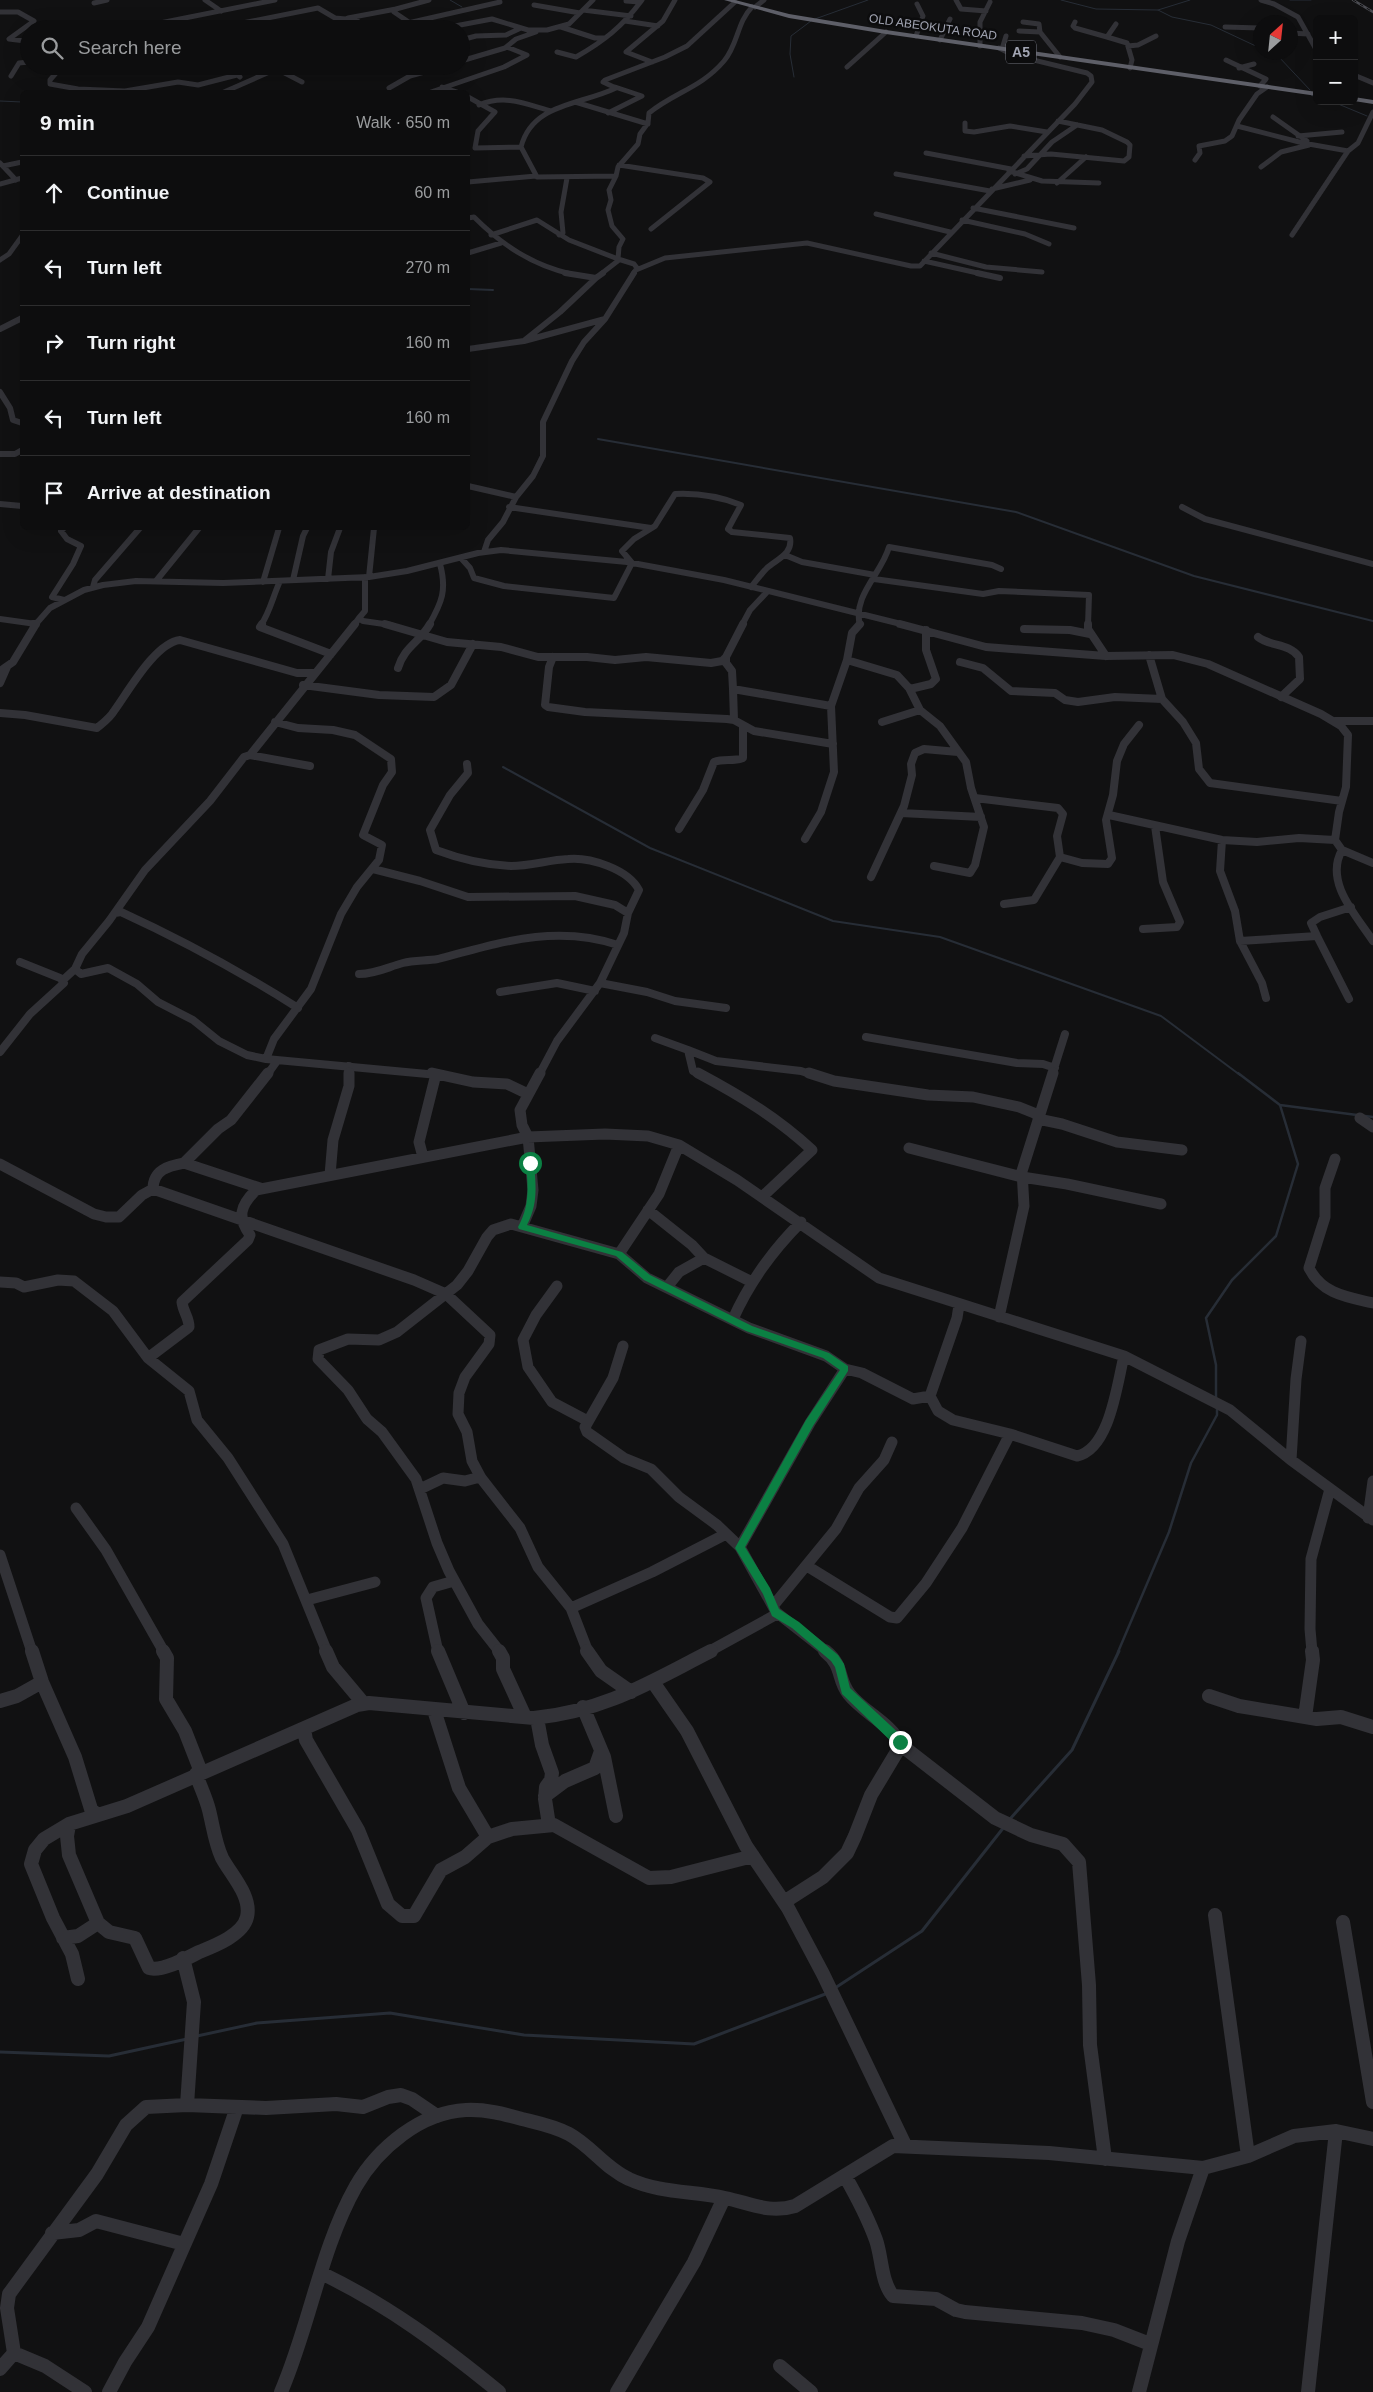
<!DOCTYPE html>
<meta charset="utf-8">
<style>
:root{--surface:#0d0d0e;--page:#161617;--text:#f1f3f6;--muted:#9a9c9e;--line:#2d2d2e}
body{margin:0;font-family:Arial,sans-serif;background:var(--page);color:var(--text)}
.controls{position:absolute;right:15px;top:15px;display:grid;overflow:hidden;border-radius:8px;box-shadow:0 5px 20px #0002}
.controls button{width:45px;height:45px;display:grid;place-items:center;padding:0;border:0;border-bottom:1px solid var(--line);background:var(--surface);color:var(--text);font:25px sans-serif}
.compass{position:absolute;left:1253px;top:15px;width:45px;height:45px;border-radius:50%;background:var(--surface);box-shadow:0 5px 20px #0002;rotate:27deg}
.stop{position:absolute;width:15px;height:15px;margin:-11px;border:4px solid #0b8043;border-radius:50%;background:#fff}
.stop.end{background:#0b8043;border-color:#fff;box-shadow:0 1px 5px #0008}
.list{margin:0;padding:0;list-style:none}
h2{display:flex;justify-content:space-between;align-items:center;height:65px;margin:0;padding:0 20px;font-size:21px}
h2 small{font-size:16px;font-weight:400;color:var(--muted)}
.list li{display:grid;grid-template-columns:32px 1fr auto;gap:15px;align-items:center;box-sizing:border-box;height:75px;padding:0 20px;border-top:1px solid var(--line)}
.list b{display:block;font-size:19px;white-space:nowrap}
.list em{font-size:16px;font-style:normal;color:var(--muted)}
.icon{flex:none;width:28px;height:28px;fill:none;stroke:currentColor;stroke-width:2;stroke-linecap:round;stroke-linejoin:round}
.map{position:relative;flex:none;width:1373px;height:2392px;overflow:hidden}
.search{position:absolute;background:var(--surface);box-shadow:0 5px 20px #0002;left:20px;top:20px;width:450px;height:55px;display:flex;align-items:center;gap:12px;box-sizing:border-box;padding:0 18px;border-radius:28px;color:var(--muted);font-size:19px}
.panel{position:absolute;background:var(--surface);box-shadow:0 5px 20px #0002;left:20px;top:90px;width:450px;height:440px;border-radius:8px}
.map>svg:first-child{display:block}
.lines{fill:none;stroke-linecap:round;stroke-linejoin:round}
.stream-far3{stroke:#272d36;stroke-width:1}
.stream-far2{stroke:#272d36;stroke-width:2}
.stream-far1{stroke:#272d36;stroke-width:2.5}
.stream{stroke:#272d36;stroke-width:3}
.minor-far4{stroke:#323237;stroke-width:5}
.minor-far3{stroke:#323237;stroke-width:6}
.minor-far2{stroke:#323237;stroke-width:8}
.minor-far1{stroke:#323237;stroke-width:11}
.minor{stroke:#323237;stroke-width:14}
.highway{fill:#5e5f68;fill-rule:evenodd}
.rail-casing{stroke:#4b4c52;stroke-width:2.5}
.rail{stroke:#0c0c0d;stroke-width:1;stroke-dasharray:4;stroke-linecap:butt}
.route{fill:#0b8043}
.labels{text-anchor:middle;stroke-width:5;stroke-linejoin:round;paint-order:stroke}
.far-street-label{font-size:12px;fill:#a2a5b3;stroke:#0c0c0d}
.shield{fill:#0c0c0d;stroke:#757781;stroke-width:1}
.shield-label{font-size:14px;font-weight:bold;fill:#a2a5b3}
</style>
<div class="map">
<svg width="1373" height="2392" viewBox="0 0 1373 2392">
<rect width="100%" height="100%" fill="#111112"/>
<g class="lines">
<path class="stream-far3" d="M450 0 462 7
M1061 0 1096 9 1158 10 1172 17 1211 25 1260 48
M1290 0H1311
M1158 10 1190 0
M815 19 868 0
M1270 52 1278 56 1310 90
M794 77 790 54 791 36 811 21
M1311 95 1317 98
M0 101 22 102
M1331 101 1367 116"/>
<path class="stream-far2" d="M468 289 493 290
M598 439 1016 512 1194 576 1373 621
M503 767 650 848 833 921 940 937 1161 1016 1240 1075"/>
<path class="stream-far1" d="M1238 1073 1280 1105 1357 1115
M1365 1116 1373 1117
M1216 1400V1365L1206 1318 1232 1280 1276 1236 1298 1164 1280 1105
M1118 1652 1169 1532 1191 1463 1217 1415V1406"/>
<path class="stream" d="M1010 1819 1072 1750 1119 1651
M835 1988 922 1931 1004 1827
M197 2036 257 2023 390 2013 524 2035 694 2044 828 1993
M0 2052 109 2056 187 2039"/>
<path class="minor-far4" d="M205 0 221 11
M956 0 961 9 986 11
M1261 0 1274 4 1298 17 1317 51
M626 1 640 2
M94 3 107 0
M534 5 580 13
M755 7 764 0
M583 10 631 16
M0 12H18L34 21 9 39 25 41
M348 18 396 9
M625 21 658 26
M1023 22 1039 24 1040 32 1060 57
M1075 22 1073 26 1075 28 1107 37
M408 23 500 2
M1116 24 1107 37 1127 43 1132 60 1130 68
M561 27 595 38H605
M1225 27 1260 28
M130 29 275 0
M212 29 318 8 335 18 356 20 369 29
M419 29 394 12 396 9 429 0
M439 29 492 19 528 30H547L569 24 593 0
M1019 31 1040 32
M1290 33 1308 34
M916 36 923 16 917 4
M461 40 476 36 506 35 521 28
M940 40 950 19
M980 46V22L990 2
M1128 46 1138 45 1156 36
M1002 49 1006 36
M557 52 576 57C604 41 622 27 642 0
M1226 60 1266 79 1260 86
M461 61 505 48 516 39 536 32
M652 62 626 52 663 21 675 0
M62 66 50 80V84L78 89 125 91 178 82 198 85 237 75
M227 66 240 77
M847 67 886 32
M1239 68 1254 64
M277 69 302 82
M354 69 356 66
M1354 75 1373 83
M11 76 19 63 29 62
M442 87 457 92
M389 88 410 76 446 66
M224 92 283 66
M431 92 504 67 527 55 507 47
M468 97 495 112 478 131 475 148 521 147
M575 102 648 124
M479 105C505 94 526 104 551 111
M608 113 642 96 615 87
M1273 117 1307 141
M965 123V131L974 132 1010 126 1047 132
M1237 126 1303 143 1348 151
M1298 136 1342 132
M926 153 1011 169
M1024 156 1051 154 1124 161 1129 157 1130 145 1127 142 1102 130 1058 121
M1195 160 1200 153 1199 146 1225 141 1232 136 1239 120 1257 94 1267 87
M0 163 16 180
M619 165 703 178 710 182 651 229
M3 166 22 162
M1261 167 1281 152 1309 145
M1009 171 1042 181 1099 183
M896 174 990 191
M1015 174 1027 169 1052 142 1077 125
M616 176 618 167 638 144 640 134 648 123 649 113C675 92 701 88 724 61 738 45 737 22 752 7
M468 182 536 176
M1057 183 1086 157
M0 184 22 178
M992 189 1030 180
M973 208 1074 228
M876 214 950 232
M468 218 474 217C502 245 532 265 571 274
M962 220 1025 234 1049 244
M491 235 537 220 569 240 618 259
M559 235 563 233 561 212 567 178
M1292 235 1348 151 1358 143 1373 112
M468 253 501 243
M931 253 986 267 1042 272
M0 260 9 254 22 236
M924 261 982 274
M636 270 665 258 807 243 911 266H920L1075 104 1092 82 1091 76 1087 73 1013 55 999 48
M601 274 619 260
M633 274 637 268 634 264 618 259 619 247 623 239 612 226 608 210 611 200 609 190 616 176 537 177 521 147C532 103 581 105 616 88L603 82 605 80 665 57 687 46 735 2"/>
<path class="minor-far3" d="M565 273 596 278 603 273
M977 273 1000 278
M0 329 22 318
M525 340 560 312 596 278
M468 349 524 341 605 319
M0 392 10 408 13 420 22 423
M0 454H15L22 450
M468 486 516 497
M0 504 22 506
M509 507 651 528
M1182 507 1205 519 1373 564
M64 528 61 531 67 539 81 546 73 564 52 597 64 600
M484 552 488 540 503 522 516 497 533 476 543 456V422L572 361 584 342 605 319 634 273
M785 555 802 562 875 575
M461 558 470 568 474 578 504 586 614 598 632 563 622 551 634 539 655 526 675 494C696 493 721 497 741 505L728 529 732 532 790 538C793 554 777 559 767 568 761 574 756 581 751 587
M365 577V611L359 618 363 621 391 625
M369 577 374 528
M328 579 331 552 340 528
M874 579 983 594 999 591 1089 595 1088 625
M293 580 303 536 307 528
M156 581 199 528
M263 582 279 528
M93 587 95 580 140 528
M0 619 36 624
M35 625 50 608 84 590 103 585 136 581 223 583 369 577 407 571 478 553 501 550 627 562 724 580 905 625
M261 625C270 612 273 596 280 581
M354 625 359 618
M429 625C442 602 447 590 440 564
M742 625 750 610 767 592
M860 625C852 596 882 573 889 547L992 565 1001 569"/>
<path class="minor-far2" d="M33 624H36
M262 624 260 627 331 654
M385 624 447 642 501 647 538 657H587L615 660 646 657 711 663 722 661 726 657 743 624
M900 624 986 647 1106 656 1173 655 1208 664 1321 714 1341 726 1348 735 1346 787 1339 812 1335 840 1342 850 1373 863
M1088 624V629L1106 656
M1024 629 1070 630 1090 634
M1258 637C1271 647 1289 643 1299 657L1300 679 1281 697
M1149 655 1162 699 1183 722 1196 743 1199 769 1210 783 1342 801
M553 657 549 667 545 705 548 707 585 712 727 719 734 720 754 731 833 744
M726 658V663L732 671 733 689
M847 660 897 675 909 688 920 710 940 726 966 762 971 788 984 827 975 865 970 873 934 866
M960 662 983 668 1011 691 1055 693 1065 700 1078 702 1115 697 1162 699
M398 668C404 647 420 642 430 624
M0 671 13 662 36 624
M0 683 7 667
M303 685 379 695 434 697 451 685 473 644
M910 689 931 684 936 679 926 650V630
M0 713 25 715 97 728C103 723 110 718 114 711 128 692 155 643 180 640L297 673H314
M734 720 733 689 831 706
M1335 721H1373
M275 722 298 728 333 730 355 735 391 759 392 772 383 785 363 835 382 845 379 860 357 887 341 914 311 989 274 1039 266 1059 438 1075
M882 722 920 710
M467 764 468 773 450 795 430 830 436 850C460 859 485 865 511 866 531 866 548 860 568 859 590 857 628 869 639 890L628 913 624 933 600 983 557 1041 539 1075
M310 766 250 755 355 624
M975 798 1058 808 1063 814 1057 836 1060 857 1082 863 1108 864 1112 858 1106 820 1113 795 1117 761 1124 744 1139 725
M901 813 981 817
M1109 815 1222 840 1257 842 1299 838 1335 840
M679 829 703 790 714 762C724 758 733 762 743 758V727
M805 839 821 812 834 772 831 706 847 660 852 633 860 624
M1222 840 1220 871 1235 911 1240 941
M1342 850C1324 882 1356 915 1373 941
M373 869 420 881 468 897 575 896 615 905 628 913
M871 877 904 806 912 775 911 764 915 753 924 749 958 752
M1004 904 1034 900 1060 857
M115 913 121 912C182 940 241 972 298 1008
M1143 929 1177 927 1180 922 1163 882 1155 826
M1317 936 1349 999
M75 969 81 974 108 968 137 984 158 1002 193 1020 219 1041 247 1055 266 1059
M359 974C376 974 388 967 403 963 414 960 426 961 438 959 499 943 555 924 618 945
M63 980 75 969 82 954 109 921 145 870 210 801 244 757 250 755
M600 983 647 992 675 1001 726 1008
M500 992 557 983 595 991
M1266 998 1262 983 1240 941 1317 936 1311 923 1320 917 1351 907
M866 1037 1017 1063 1043 1064 1055 1068
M655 1038 688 1050 693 1071 700 1075
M688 1050 716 1061 801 1071 813 1075
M0 1052 30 1014 64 983 60 978 20 962
M349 1066V1075
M267 1075 277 1061
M1052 1075 1065 1034"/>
<path class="minor-far1" d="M432 1073 473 1082 507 1084 528 1094
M698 1073C741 1096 776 1117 812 1150L763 1196
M809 1073 834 1081 928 1095 973 1097 1019 1107 1039 1115
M1360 1118 1373 1127
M1038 1119 1062 1124 1117 1142 1182 1150
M909 1148 1022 1177 1067 1184 1161 1204
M423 1157 419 1142 436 1074
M1335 1159 1325 1188V1217L1309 1268C1322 1294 1347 1297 1373 1303
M184 1163C168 1166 153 1170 153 1189L414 1280 446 1294 490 1335 489 1344 465 1377 459 1393 458 1414 467 1432 472 1461 481 1478 520 1528 538 1567 571 1608 588 1652
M0 1164 94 1214 106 1217H119L142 1195 153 1189
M330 1175 333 1140 349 1086V1073
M260 1188 184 1163 218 1129 231 1120 268 1073
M648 1210 692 1245 704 1258 750 1281
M522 1227 531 1206 533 1190 528 1137 522 1125 520 1110 540 1073
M619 1254 659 1194 679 1145
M0 1282 16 1283 24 1287 58 1280 74 1281 113 1311 148 1358 189 1391 197 1420 228 1458 283 1544 327 1652
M557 1286 536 1315 523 1340 528 1367 552 1402 588 1421
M667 1287 679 1272 704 1258
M959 1305 957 1318 930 1396 938 1411 953 1420 1010 1434 1077 1456C1110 1449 1117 1384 1124 1356
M999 1317 1024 1206 1022 1171 1053 1073
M733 1319C750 1281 772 1251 801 1222
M623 1346 613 1378 585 1427 587 1432 624 1458 651 1469 679 1497 717 1525 740 1547 776 1612 827 1652
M148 1358 189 1327C189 1317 183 1312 182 1302L248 1240 250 1235C237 1217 240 1206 256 1190L528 1137 605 1134 648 1136 679 1145 737 1180 879 1278 1124 1356 1230 1410 1291 1460 1373 1520
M1291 1460 1296 1379 1301 1341
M420 1489 443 1478 465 1481 480 1477
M76 1508 106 1550 164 1652
M1368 1518 1373 1481
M740 1547 810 1423 845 1369
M0 1555 32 1652
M807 1566 890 1617 897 1618 926 1583 962 1528 1010 1434
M307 1600 375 1582
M773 1606 836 1529 859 1488 884 1460 892 1442
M571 1608 652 1572 726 1534
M438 1652 426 1598 433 1587 454 1581
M500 1652 478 1624 449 1571 437 1543 416 1479 382 1432 367 1419 348 1390 318 1359 319 1350 348 1339 379 1340 397 1332 457 1285 468 1271 487 1237 493 1230 511 1224 619 1254 647 1278 749 1328 826 1356 845 1369 862 1373 913 1399 930 1396
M708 1652 777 1614
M1312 1652 1310 1629 1311 1559 1330 1489"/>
<path class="minor" d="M32 1651 42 1682 75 1757 91 1809 96 1814
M163 1651 167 1658 166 1699 185 1731 201 1772
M326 1651 333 1667 364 1704
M438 1651 464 1713
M499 1651 503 1658V1669L525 1717
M587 1651 601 1671 631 1692
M653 1682 687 1731 746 1846 788 1908 823 1974 905 2145
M1209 1696 1239 1706 1317 1719 1341 1717 1373 1727
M0 1701 17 1696 42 1682
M583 1707 604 1757 616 1816
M434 1710 459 1788 488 1837
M1305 1717 1313 1660 1312 1651
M537 1718 542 1745 552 1773 551 1780 546 1787 545 1799 549 1825
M304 1729 306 1740 358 1830 388 1904 402 1916H414L441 1870 465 1857 488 1837 512 1829 554 1825 649 1878 671 1877 753 1856
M901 1745 995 1818 1031 1835 1063 1844 1079 1862 1089 1985 1090 2045 1105 2159
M545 1796 565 1781 595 1768 601 1751
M69 1825 67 1836 69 1855 98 1923 109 1932 135 1938 149 1968C160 1972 188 1958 199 1952 214 1946 243 1935 247 1917 252 1896 231 1875 222 1858 215 1843 213 1826 209 1810 206 1798 200 1786 196 1774
M784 1902 823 1877 847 1853 855 1836 871 1795 901 1745C889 1722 864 1713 849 1694 837 1679 844 1666 825 1651
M1215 1915 1248 2156
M1343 1922 1373 2102
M63 1938 78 1936 98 1923
M183 1958 194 2002 187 2105
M78 1979 72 1954 53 1918 31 1864 35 1850 44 1839 69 1824 127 1806 357 1705 369 1703 534 1718C605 1711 650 1682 711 1651
M845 2176C857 2197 868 2218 876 2240 882 2257 881 2282 893 2296L936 2299 956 2310 965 2312 1082 2323 1114 2330 1150 2344
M52 2233 79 2230 96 2221 184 2244
M321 2273C386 2304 443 2346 499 2392
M780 2366 811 2392
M0 2369 14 2353
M85 2392 45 2366 14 2353 7 2308 9 2294 97 2174 126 2125 146 2107 187 2105 266 2108 336 2104 363 2107 388 2097 401 2095 412 2099 437 2116
M109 2392 125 2362 148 2327 211 2184 237 2107
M281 2392C310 2325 320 2250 356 2186 378 2148 421 2112 466 2110 485 2109 504 2114 522 2119 538 2123 554 2126 569 2134 591 2146 606 2169 629 2179 659 2193 693 2191 725 2198 750 2203 769 2214 795 2206L893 2146 1049 2153 1203 2168 1248 2156 1294 2136 1336 2131 1373 2139
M617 2392 694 2262 724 2198
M1139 2392 1178 2241 1203 2168
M1308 2392 1336 2131"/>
<path class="highway" d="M724 0H735L789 14 886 30 1317 92V96L886 34 789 18Z
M1354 97 1373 100V104L1354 101Z"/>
<g class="rail-casing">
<path id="rail" d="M1353 0 1373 12"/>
</g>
<use href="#rail" class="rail"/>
</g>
<path class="route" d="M530 1160 534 1163C536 1186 538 1204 527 1225L622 1252 650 1275 752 1326 829 1353 848 1366V1371L813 1426 745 1547 770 1588 779 1609 799 1622 838 1655 844 1664 850 1688 904 1738V1746H896L842 1694 835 1667 831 1661 792 1628 772 1616 763 1594 735 1548 806 1420 840 1370 823 1358 746 1331 644 1280 616 1256 519 1229 518 1227C530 1205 528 1187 526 1163Z"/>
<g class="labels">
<g class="far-street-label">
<text transform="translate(933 27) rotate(8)" y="4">OLD ABEOKUTA ROAD</text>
</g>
<rect class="shield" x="1006" y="40.5" width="30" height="23" rx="4"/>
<g class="shield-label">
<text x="1021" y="57">A5</text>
</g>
</g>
</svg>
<div class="controls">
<button>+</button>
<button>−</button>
</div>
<svg class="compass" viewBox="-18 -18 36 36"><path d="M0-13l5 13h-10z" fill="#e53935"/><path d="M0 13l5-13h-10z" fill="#9a9c9e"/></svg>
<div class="stop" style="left:530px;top:1163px"></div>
<div class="stop end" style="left:900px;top:1742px"></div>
<div class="search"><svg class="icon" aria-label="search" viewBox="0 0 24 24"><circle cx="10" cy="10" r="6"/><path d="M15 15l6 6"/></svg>Search here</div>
<section class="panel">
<h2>9 min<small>Walk · 650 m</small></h2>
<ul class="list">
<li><svg class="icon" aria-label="ahead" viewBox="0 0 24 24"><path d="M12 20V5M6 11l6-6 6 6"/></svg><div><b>Continue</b></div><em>60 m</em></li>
<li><svg class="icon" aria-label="left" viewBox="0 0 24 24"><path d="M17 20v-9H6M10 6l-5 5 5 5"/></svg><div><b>Turn left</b></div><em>270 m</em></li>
<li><svg class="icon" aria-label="right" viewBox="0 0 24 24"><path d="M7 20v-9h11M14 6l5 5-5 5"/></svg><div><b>Turn right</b></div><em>160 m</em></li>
<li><svg class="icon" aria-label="left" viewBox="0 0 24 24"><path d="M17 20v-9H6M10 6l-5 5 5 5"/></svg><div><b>Turn left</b></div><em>160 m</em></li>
<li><svg class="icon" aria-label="arrive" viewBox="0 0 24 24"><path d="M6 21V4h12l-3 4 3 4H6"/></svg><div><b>Arrive at destination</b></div></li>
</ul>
</section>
</div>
